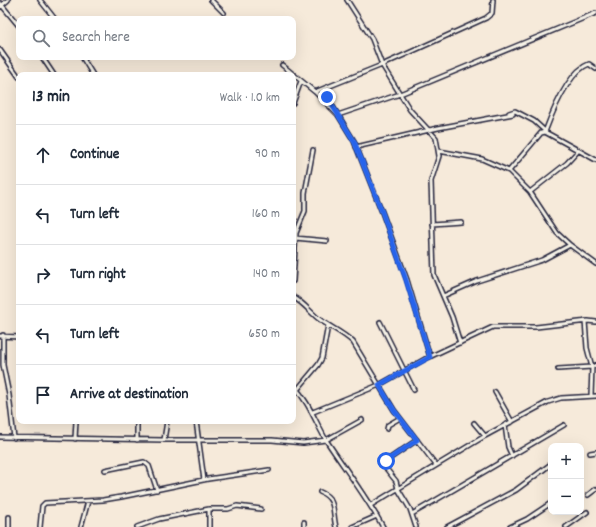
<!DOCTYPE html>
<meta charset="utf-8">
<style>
:root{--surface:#fff;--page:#f6f6f7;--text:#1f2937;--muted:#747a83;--line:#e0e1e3}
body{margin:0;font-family:Dekko,sans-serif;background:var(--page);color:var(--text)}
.controls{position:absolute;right:12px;bottom:12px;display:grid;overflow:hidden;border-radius:8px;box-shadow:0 4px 16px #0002}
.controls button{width:36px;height:36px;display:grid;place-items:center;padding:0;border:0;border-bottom:1px solid var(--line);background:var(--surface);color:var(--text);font:20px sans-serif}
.stop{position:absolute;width:12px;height:12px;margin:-9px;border:3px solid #2563eb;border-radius:50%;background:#fff}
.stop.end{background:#2563eb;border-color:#fff;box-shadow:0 1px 4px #0008}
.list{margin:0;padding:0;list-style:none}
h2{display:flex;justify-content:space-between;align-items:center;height:52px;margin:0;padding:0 16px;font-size:17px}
h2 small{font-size:13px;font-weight:400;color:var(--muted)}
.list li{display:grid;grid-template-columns:26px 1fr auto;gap:12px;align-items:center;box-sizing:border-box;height:60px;padding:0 16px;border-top:1px solid var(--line)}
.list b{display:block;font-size:15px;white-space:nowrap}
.list em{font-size:13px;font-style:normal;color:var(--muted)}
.icon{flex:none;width:22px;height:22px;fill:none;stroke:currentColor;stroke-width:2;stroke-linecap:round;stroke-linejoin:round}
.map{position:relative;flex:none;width:596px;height:527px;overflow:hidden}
.search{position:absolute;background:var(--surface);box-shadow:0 4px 16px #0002;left:16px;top:16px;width:280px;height:44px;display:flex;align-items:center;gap:10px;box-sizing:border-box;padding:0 14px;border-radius:8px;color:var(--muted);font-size:15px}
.panel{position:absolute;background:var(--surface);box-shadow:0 4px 16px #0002;left:16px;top:72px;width:280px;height:352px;border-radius:8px}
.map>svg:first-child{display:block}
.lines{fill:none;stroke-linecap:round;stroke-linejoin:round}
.street-casing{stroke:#22223b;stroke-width:6}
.street{stroke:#f7f3e8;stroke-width:3}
.route{stroke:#2563eb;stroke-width:5}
</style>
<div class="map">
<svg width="596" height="527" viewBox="0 0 596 527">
<rect width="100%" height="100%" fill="#f6eada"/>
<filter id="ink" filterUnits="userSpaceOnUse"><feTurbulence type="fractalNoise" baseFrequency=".025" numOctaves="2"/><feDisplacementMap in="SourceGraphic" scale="8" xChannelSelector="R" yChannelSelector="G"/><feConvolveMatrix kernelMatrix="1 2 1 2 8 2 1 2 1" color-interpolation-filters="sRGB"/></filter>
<g filter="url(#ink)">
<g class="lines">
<g class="street-casing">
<path id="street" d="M40 0 55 19
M211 0 224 13
M347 0 372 39 382 65 410 110 436 138 439 156 431 181 434 275 452 317 460 343
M0 3 19 26
M0 7 8 0
M0 50 19 77
M42 57 54 75
M82 57 93 75
M282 65 315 92 338 115 400 94 596 13
M315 92 382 65 486 18 492 13 493 0
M327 97 354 141 382 212 407 280 430 357
M293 103 301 81
M509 113 515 111 534 121 545 131
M545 132C552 113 569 71 589 64L596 69
M356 147 438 128 513 114 485 119
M439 151 482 159 509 171 530 192 557 233 570 245 596 264
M509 171 541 133 545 132 596 160
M530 192 567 163 578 151
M432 224 461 222
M295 238 327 241
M293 281 296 233 305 211V193L313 150
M443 296 477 281 542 260 570 245
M293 297C304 303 310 312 319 319 330 327 342 332 353 342L394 410 436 465
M380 322 414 390
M3 335V365L9 395 14 438
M0 336 19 337
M558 369 592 367 587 348 585 321
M293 385C309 402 315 421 326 440 345 469 366 496 383 527
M297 390 318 365 322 358 328 325
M495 392 512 422
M591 396 592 367 596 365
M313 412 379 385 425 359 493 327H536L588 321 596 322
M196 421 204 480
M474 423 485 436
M505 425 508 447 512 456
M387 429 388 425 400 418
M0 437 164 440H272L303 443 326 440 362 420
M75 439 76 421
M137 440V421
M164 440 167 421
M590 453 596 452
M105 470 144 462 149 466 157 490
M320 492C337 499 332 512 336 527
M588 495 596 489
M371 505 485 436 548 402 561 398 596 396
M209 509V527
M412 514 564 425
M304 522V527
M9 527V517
M40 527 42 506 45 503 103 500 121 497 208 479 269 470
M81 527 88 501
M137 527 159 519 209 509H228L237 506 261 509
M352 527 377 516
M416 527 410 509 398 489 396 481 384 466 386 461 417 440
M447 527 516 490 551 464
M510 527 527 519 551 503
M566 527 587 512"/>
</g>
<use href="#street" class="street"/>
</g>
</g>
<g class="lines" filter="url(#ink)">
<path class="route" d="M327 97 354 141 382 212 406 280 430 357 379 385 394 410 417 440 386 461"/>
</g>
</svg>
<div class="controls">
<button>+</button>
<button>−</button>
</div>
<div class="stop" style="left:386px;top:461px"></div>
<div class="stop end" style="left:327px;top:97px"></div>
<div class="search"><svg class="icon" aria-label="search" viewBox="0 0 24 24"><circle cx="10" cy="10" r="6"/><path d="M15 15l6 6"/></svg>Search here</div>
<section class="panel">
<h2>13 min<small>Walk · 1.0 km</small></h2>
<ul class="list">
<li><svg class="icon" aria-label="ahead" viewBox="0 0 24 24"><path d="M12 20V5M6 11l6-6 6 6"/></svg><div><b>Continue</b></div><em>90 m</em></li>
<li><svg class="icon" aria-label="left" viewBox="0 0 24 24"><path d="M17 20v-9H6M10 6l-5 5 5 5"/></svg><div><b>Turn left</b></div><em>160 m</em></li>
<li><svg class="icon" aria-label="right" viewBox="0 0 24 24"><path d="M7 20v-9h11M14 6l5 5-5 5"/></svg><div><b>Turn right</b></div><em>140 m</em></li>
<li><svg class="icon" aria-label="left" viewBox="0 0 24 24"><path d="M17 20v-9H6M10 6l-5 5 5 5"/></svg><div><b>Turn left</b></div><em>650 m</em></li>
<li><svg class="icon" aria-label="arrive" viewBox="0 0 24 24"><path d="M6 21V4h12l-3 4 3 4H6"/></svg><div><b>Arrive at destination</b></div></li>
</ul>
</section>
</div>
